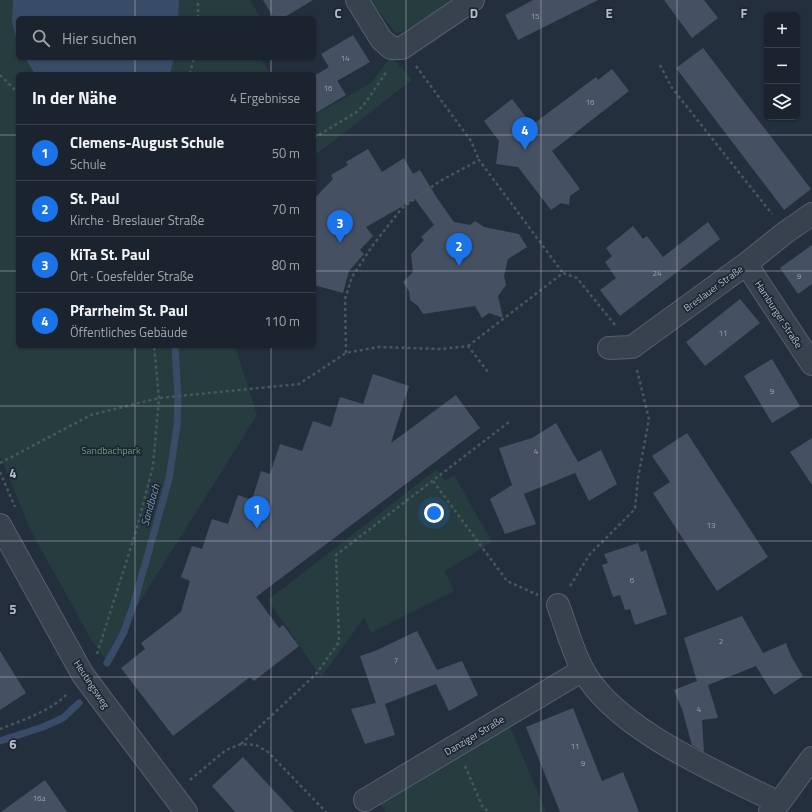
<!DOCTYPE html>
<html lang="de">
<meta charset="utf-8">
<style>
:root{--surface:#1b232e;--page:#242b36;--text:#f1f3f6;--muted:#a0a4aa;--line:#39404a;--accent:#1a73e8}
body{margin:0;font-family:"Titillium Web",sans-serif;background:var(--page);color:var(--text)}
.controls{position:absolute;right:12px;top:12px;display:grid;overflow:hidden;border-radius:6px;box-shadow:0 1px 3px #0004}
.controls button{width:36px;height:36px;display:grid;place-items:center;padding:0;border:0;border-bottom:1px solid var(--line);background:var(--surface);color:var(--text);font:20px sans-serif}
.you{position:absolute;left:434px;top:513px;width:14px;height:14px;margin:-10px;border:3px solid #fff;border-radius:50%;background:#1a73e8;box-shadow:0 0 0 6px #1a73e833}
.badge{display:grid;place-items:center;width:26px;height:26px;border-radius:50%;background:var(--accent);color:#fff;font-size:13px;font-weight:700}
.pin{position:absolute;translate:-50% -33px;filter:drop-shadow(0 1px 2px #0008)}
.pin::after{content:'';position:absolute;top:21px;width:14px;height:12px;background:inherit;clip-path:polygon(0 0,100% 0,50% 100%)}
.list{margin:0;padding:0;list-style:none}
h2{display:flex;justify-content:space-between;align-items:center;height:52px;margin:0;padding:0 16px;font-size:17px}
h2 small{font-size:13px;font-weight:400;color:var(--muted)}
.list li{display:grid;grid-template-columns:26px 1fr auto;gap:12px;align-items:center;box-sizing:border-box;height:56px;padding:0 16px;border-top:1px solid var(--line)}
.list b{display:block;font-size:15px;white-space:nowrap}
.list p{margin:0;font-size:13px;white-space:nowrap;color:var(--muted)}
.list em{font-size:13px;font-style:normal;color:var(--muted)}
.icon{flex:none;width:22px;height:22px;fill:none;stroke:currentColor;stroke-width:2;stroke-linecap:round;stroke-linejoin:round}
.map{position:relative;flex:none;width:812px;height:812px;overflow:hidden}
.search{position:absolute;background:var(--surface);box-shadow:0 1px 3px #0004;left:16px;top:16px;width:300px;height:44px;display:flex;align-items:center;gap:10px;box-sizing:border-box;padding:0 14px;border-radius:6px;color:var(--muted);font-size:15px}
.panel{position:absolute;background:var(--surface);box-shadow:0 1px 3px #0004;left:16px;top:72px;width:300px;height:276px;border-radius:6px}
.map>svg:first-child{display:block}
.green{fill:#263c3f}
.water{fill:#394c67}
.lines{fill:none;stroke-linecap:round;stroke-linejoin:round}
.stream{stroke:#394c67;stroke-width:7}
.building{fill:#455162}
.minor-casing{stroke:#565f6c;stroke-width:24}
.path{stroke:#44595c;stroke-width:2.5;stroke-dasharray:3 3;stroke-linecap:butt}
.minor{stroke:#38414e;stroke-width:22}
.grid{fill:none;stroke:#b4bcc9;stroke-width:1;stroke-opacity:0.55}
.labels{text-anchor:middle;stroke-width:3.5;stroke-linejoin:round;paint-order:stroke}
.number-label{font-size:8px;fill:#98a1af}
.street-label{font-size:10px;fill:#b4bcc9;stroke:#1d2633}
.park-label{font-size:10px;fill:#6b9a76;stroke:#1d2633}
.water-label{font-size:11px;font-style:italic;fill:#7c92b1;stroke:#1d2633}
.grid-label{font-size:13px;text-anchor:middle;font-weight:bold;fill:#b4bcc9;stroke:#1d2633;stroke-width:3.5;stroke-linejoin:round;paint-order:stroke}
</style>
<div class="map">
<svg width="812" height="812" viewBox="0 0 812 812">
<rect width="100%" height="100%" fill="#242f3e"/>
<path class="green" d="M0 0H250L261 18H18V58H261L270 74H18V346H235L257 415 136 608 110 665 92 641 31 531 0 456Z
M371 0H452L405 31 395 33Z
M391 56 412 80 314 156V115L371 83Z
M437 469 445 481 454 475 492 542 445 571 454 591 371 633 364 618 321 677 268 600Z
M508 722 546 812H386L376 799Z"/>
<path class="water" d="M13 0H179L178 18H18V45L12 22Z
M25 58H174L170 74H35Z"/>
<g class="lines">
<path class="stream" d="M107 663 124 632 135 600 169 479 177 426 178 397 175 346
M0 741 43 727 63 718 79 703"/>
</g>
<path class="building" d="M263 0H313L283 18H274Z
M533 0H598L518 40 505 15Z
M664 0H704L718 18 692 38Z
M353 35 370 62 337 81 321 54Z
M703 48 811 189 784 210 676 68Z
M329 67 346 95 314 114V76Z
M612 69 629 91 552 151 580 189 570 196 569 205 561 203 551 210 518 167 496 164 499 141 484 121 512 99 532 125 596 77 598 80Z
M368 149 382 172 404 158 413 174 420 170 437 198 454 222 470 225 475 221 484 227 519 234 527 247 508 259 504 276 506 285 498 296 503 318 489 313 482 318 475 306 423 314 418 306 410 300 409 291 403 282 413 272 411 254 424 240 421 237 434 225 415 199 366 227 373 236 360 250 364 254 349 271 343 293 314 285V199L333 179 331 175 348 165 346 162Z
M708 222 720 239 620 316 600 290 616 278 605 262 612 256 606 248 633 226 643 239 647 236 663 257Z
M812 245V284L798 294 780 268Z
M740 299 760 323 705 366 686 342Z
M772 359 800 406 772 423 744 376Z
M373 374 409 386 391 443 456 395 480 428 256 597 279 628 283 625 299 646 254 681 250 677 173 736 121 668 145 649 141 643 181 612 190 581 181 577 192 546 202 549 212 519 228 524 238 495 252 500 261 471 270 474 280 444 302 451 313 421 331 427 340 397 363 404Z
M556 423 578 462 601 450 617 484 589 501 575 473 524 494 536 524 505 534 490 499 512 485 499 448 532 438Z
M687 433 768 557 717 591 653 493 670 482 652 456Z
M812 438V485L790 452Z
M638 543 641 552 646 550 667 614 635 625 630 609 625 610 620 595 613 597 602 565 608 563 604 554Z
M742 616 763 653 786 643 791 656 803 676 774 695 756 666 708 685 718 718 702 720 704 752 692 745 682 709 674 690 697 681 684 638Z
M417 631 437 670 462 661 478 695 449 711 436 684 385 704 395 735 365 744 351 709 376 703 360 656 375 651Z
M0 651 26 693 0 710Z
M573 708 602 781 623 772 639 812H560L526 727Z
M243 757 264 780 294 812H235L212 786Z
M45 780 67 812H1Z"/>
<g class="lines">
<g class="minor-casing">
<path id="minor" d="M357 0 381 39 391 48H402L473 0
M746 264 812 364
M609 348 632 347 746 264 786 232 812 214
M0 525 83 675 186 812
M558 605C566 626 572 650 583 670 615 730 720 773 779 803
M365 800 583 670
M770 812 779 803 812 758"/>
</g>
<path class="path" d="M198 18V0
M660 65 672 88 772 214
M416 66 471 141 479 160
M190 74 194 58
M0 75 18 93
M314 138 358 111 366 102 387 71
M468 346 563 273 577 278 615 325
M346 353 345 299 352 277 373 245 402 208 440 181 479 160 563 273
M0 463 91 415 159 398 299 384 346 353 378 347 441 349 468 346 488 372
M0 472 15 507
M433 481 507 581 538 595
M570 586 590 554 635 509 638 478 649 419 637 370
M97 654 137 528 153 466 159 398 154 346
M0 729C23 720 51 711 68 693
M241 744 316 674 339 642 336 555 509 422
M465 766 483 808 490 812
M190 780 226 750 241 744 256 745 268 752 326 812"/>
<use href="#minor" class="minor"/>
</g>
<path class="grid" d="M135 0V18M271 0V18M406 0V812M541 0V812M677 0V812M135 58V74M271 58V74M0 135H18M314 135H812M0 271H18M314 271H812M135 346V812M271 346V812M0 406H812M0 541H812M0 677H812"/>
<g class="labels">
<g class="number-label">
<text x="535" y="19">15</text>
<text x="345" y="61">14</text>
<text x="328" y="91">16</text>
<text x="590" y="105">16</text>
<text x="657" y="276">24</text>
<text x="799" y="279">9</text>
<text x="723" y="336">11</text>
<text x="772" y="394">9</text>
<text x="536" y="454">4</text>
<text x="711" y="528">13</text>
<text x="632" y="583">6</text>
<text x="721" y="644">2</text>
<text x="396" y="663">7</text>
<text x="699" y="712">4</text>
<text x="575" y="749">11</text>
<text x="583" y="766">9</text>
<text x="39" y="801">16a</text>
</g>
<g class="street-label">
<text transform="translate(713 288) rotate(-36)" y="4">Breslauer Straße</text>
<text transform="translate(779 314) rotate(57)" y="4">Hamburger Straße</text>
<text transform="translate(92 684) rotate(56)" y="4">Heutingsweg</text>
<text transform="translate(474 735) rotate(-31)" y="4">Danziger Straße</text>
</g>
<g class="park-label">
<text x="111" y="454">Sandbachpark</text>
</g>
<g class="water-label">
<text transform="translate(150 505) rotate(-74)" y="4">Sandbach</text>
</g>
</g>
<g class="grid-label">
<text x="338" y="18">C</text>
<text x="474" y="18">D</text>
<text x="609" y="18">E</text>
<text x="744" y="18">F</text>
<text x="13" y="478">4</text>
<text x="13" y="614">5</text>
<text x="13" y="749">6</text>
</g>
</svg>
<div class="controls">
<button>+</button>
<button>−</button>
<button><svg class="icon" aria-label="layers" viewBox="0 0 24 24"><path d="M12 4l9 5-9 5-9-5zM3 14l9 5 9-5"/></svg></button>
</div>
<div class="you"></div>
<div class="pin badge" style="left:257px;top:529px">1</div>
<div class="pin badge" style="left:459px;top:266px">2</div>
<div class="pin badge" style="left:340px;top:243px">3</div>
<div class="pin badge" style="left:525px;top:150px">4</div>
<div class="search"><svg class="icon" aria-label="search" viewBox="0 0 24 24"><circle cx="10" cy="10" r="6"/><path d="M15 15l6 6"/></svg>Hier suchen</div>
<section class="panel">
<h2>In der Nähe<small>4 Ergebnisse</small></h2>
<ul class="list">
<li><span class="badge">1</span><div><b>Clemens-August Schule</b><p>Schule</p></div><em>50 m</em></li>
<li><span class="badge">2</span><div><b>St. Paul</b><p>Kirche · Breslauer Straße</p></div><em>70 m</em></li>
<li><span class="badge">3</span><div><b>KiTa St. Paul</b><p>Ort · Coesfelder Straße</p></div><em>80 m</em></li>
<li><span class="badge">4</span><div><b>Pfarrheim St. Paul</b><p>Öffentliches Gebäude</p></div><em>110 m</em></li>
</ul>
</section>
</div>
